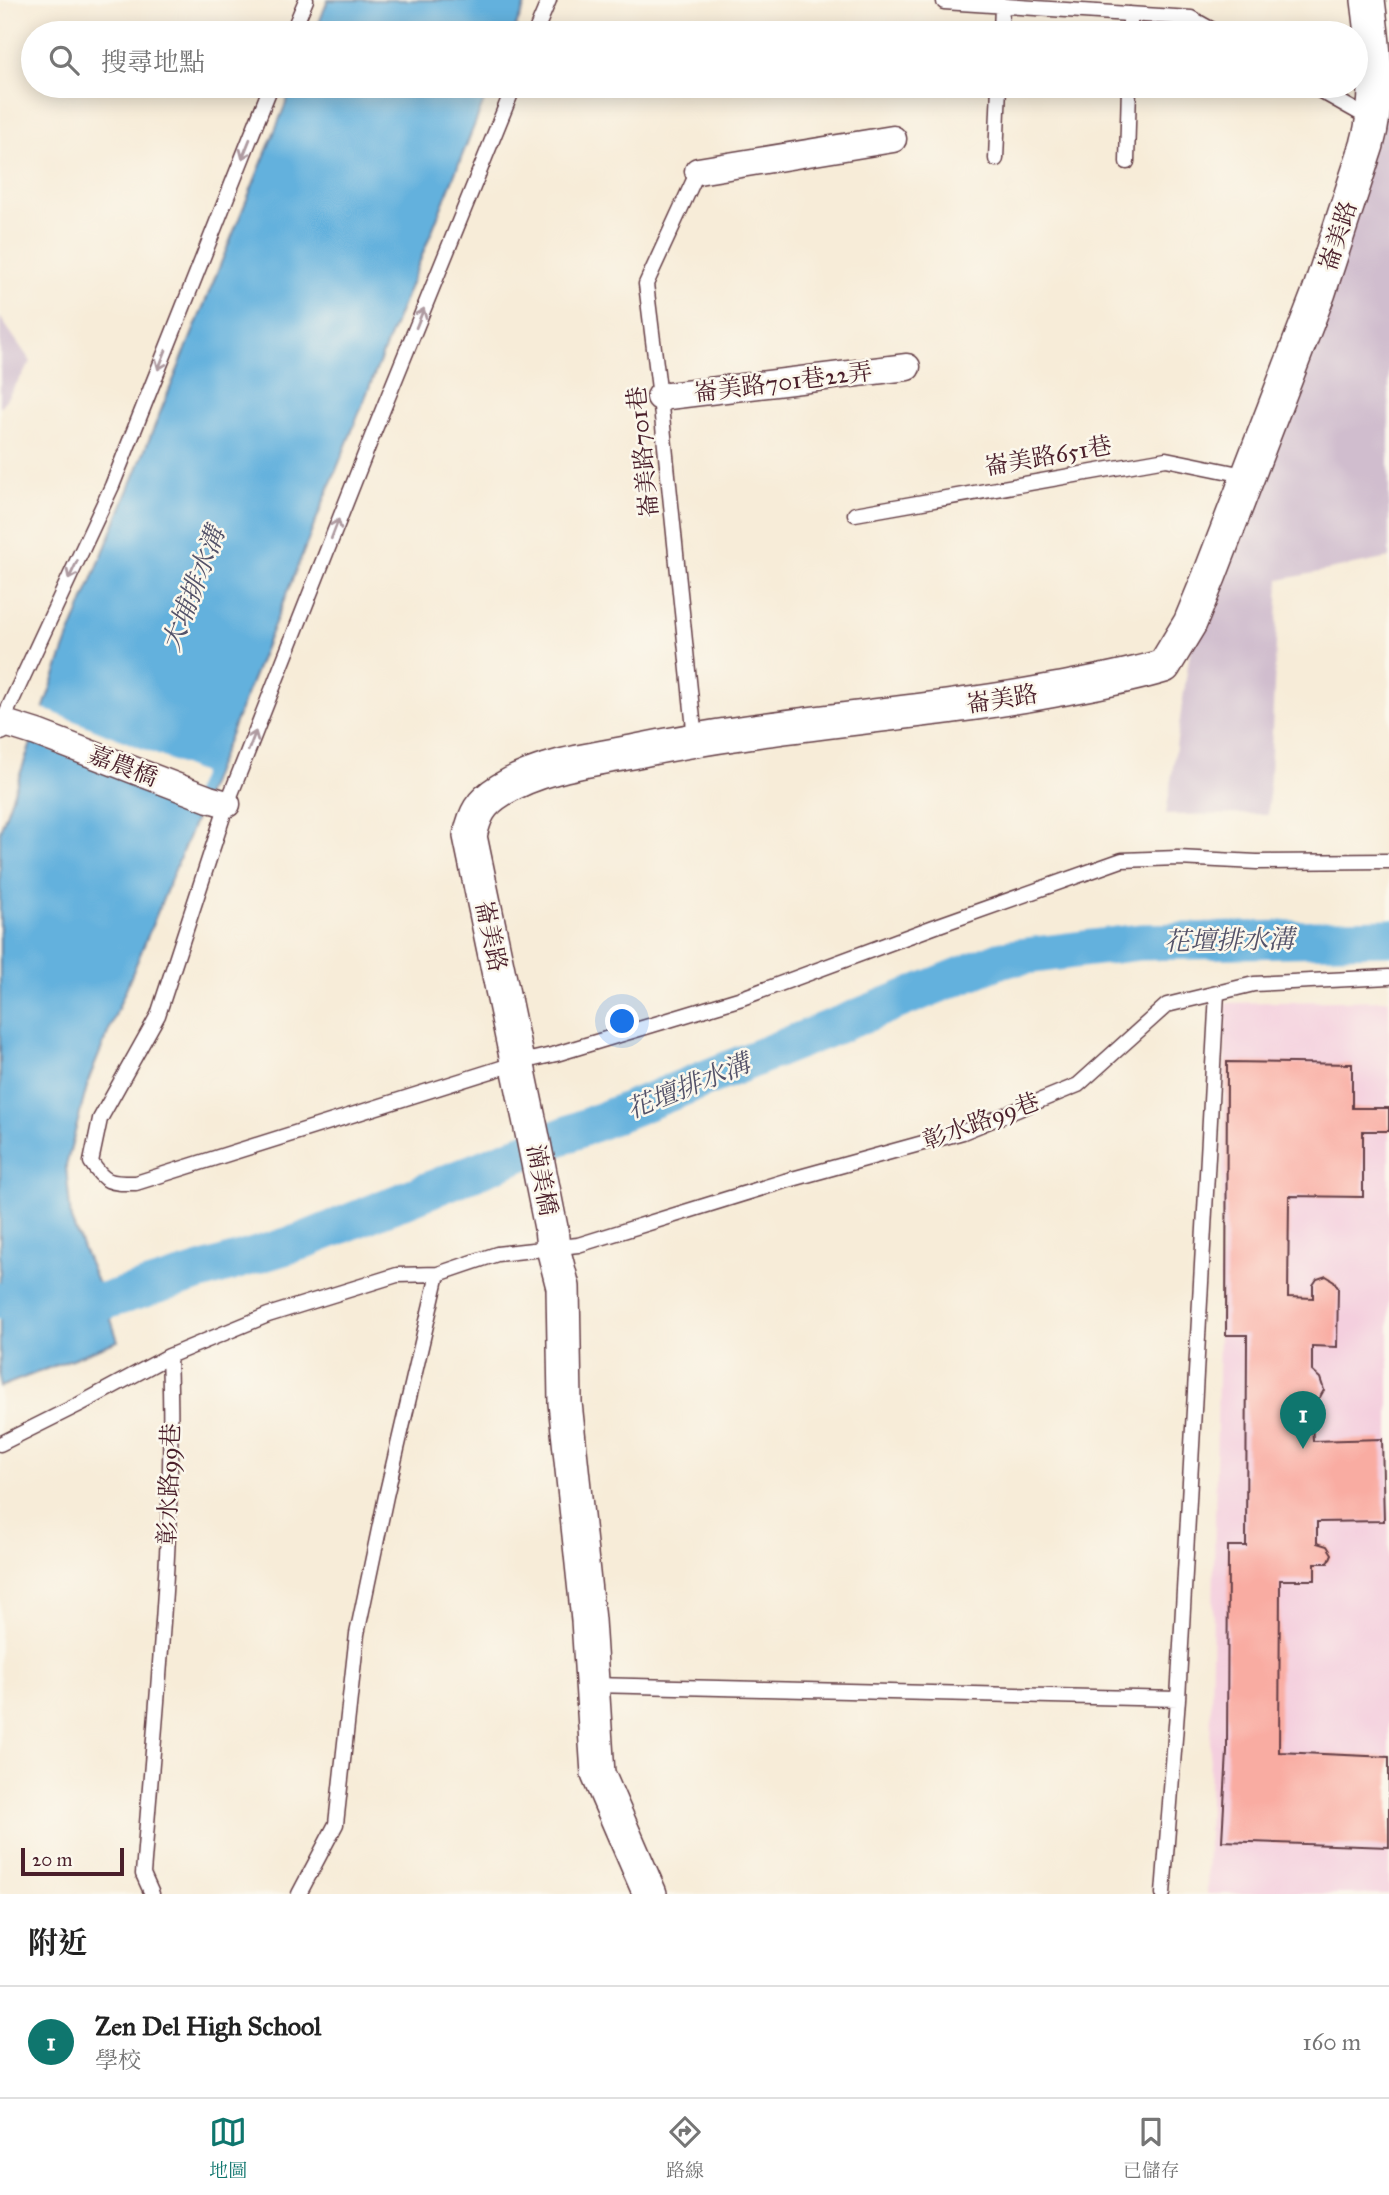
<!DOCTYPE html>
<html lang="zh-TW">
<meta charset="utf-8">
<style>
:root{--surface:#fff;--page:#f2f2f2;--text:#222;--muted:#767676;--line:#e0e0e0;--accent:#0f766e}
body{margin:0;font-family:"IM FELL Great Primer","Noto Serif TC",serif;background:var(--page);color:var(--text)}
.scale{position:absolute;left:21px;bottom:18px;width:103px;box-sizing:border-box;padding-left:7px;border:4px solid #4a1f2b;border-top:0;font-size:19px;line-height:24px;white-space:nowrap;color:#4a1f2b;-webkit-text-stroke:5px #fbf7ec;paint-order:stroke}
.you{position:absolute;left:623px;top:1022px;width:24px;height:24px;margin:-18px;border:5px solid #fff;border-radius:50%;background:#1a73e8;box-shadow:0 0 0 10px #1a73e833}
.badge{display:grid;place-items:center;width:46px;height:46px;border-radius:50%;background:var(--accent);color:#fff;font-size:23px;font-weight:700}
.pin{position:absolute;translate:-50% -58px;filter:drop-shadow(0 2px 4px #0008)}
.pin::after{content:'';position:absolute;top:37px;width:24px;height:21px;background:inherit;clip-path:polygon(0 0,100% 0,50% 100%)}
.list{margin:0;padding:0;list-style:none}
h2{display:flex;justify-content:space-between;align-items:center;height:91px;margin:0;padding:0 28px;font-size:30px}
h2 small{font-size:23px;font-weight:400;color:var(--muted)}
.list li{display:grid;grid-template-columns:46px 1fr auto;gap:21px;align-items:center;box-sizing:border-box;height:112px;padding:0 28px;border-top:2px solid var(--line)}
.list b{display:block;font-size:26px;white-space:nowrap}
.list p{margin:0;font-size:23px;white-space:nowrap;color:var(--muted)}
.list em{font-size:23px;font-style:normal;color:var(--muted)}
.icon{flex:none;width:38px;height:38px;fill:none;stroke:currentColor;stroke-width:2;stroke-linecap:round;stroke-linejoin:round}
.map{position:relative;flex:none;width:1389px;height:1894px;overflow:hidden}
.search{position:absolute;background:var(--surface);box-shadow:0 4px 18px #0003;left:21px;right:21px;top:21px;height:77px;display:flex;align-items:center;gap:18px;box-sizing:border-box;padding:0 24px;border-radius:38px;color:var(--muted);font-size:26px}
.sheet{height:203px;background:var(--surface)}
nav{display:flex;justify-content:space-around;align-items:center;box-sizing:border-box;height:98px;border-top:2px solid var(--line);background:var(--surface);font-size:19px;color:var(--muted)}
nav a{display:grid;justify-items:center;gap:4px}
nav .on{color:var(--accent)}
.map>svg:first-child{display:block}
.built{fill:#f4cfde}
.industrial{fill:#d0bdce}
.water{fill:#64b1dd;stroke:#576884;stroke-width:2}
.pier{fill:#f7ecd8}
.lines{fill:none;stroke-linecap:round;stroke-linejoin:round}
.canal{stroke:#64b1dd;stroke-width:37}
.building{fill:#f9aca2}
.service-casing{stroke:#643e45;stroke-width:17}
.minor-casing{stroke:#643e45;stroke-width:29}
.tertiary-casing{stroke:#643e45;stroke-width:36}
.service{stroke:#fff;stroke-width:14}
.minor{stroke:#fff;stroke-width:26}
.tertiary{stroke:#fff;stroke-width:33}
.oneway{stroke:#ae9aa0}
.labels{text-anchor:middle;stroke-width:5;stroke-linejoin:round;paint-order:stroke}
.street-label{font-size:24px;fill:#4a1f2b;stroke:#fbf7ec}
.water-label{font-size:26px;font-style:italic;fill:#535269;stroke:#fbf7ec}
</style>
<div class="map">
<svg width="1389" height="1894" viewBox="0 0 1389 1894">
<rect width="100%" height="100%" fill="#fbf7ec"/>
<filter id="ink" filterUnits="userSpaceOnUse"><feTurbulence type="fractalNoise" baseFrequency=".0143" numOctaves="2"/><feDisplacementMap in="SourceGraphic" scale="14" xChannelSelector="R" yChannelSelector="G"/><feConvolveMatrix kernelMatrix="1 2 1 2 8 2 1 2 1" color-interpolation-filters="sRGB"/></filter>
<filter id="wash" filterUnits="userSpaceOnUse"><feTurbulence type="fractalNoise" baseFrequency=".00686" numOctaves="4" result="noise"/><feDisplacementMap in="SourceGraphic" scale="28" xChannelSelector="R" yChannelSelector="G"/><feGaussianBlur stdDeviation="1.57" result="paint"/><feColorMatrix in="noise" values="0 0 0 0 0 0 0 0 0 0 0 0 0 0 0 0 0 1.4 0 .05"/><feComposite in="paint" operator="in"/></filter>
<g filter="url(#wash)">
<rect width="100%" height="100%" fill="#f7ecd8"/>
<path class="built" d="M1389 1000V1894H1207L1226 1003Z"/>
<path class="industrial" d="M1389 97V558L1279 580 1268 814 1166 815 1205 549Z
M0 317 31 362 0 408Z"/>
<path class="water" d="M328 0H527L513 33H315Z
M293 86H490L222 755 89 1079 66 1166 71 1220 105 1301 118 1341 0 1387V831L68 639Z"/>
<path class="pier" d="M40 707 202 773 189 805 28 740Z"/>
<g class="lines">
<path class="canal" d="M0 1301H105L300 1242 1002 959 1140 942 1389 937"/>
</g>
<g id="blocks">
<path class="building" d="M1227 1062 1352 1064V1108H1389V1131H1363V1197L1289 1196 1288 1297 1313 1298V1285L1317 1279 1326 1276 1334 1281 1338 1288 1337 1347 1312 1346V1371L1320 1378 1324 1390 1320 1397 1311 1403 1313 1441 1382 1439 1384 1521 1317 1522V1543L1327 1546 1332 1554 1328 1563H1315V1580H1280L1279 1752 1389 1757V1847L1222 1841 1227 1752 1228 1546H1246L1247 1335H1226Z"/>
</g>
</g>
<g filter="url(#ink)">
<use href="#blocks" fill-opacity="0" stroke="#643e45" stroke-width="2"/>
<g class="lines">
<g class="service-casing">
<path id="service" d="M944 0V2L1191 18 1218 33
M292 33 306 0
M535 33 549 0
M1001 33 1002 5
M1130 33V14
M514 86 373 434 227 804 158 1015 100 1119 91 1162C105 1184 111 1183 136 1183L517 1063 556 1054 742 998 939 925 1122 860 1178 858 1257 862 1389 861
M1312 86 1374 121
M996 159 999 86
M1127 162 1129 86
M855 514 1166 459 1249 476
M2 722 112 486 271 86
M695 739 660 397 646 284 698 171
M0 1444 80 1404 169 1356 268 1315 397 1275 438 1274 497 1254 578 1245 785 1181 963 1132 1078 1085 1167 1005 1254 984 1389 977
M592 1685 1178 1699
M152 1894 143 1874C156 1703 176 1528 169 1356
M299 1894 336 1824 357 1634 386 1496 438 1274
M1163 1894 1178 1699 1217 993"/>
</g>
<g class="minor-casing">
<path id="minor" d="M698 171 893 139
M660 397 907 367
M0 727 2 722 37 733 209 799 227 804"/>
</g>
<g class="tertiary-casing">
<path id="tertiary" d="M650 1894 598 1774 588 1620 565 1403 563 1287 553 1248 551 1228 532 1133 470 836C475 814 480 803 501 790 541 765 592 760 637 751 775 722 917 716 1055 690 1092 683 1128 677 1164 666L1190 623 1209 577 1319 292 1367 145C1381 96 1374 49 1368 0"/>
</g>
<use href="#service" class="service"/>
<use href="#minor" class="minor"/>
<use href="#tertiary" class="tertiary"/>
</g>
<defs><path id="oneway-shaft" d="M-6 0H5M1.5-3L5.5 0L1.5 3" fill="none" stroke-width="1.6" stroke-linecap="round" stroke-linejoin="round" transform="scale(1.75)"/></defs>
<g class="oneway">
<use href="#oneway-shaft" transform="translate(246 149) rotate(112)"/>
<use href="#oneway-shaft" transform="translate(420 318) rotate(-68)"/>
<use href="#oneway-shaft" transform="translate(162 360) rotate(112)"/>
<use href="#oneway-shaft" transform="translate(335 529) rotate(-69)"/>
<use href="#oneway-shaft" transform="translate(73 570) rotate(115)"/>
<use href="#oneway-shaft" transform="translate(252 741) rotate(-69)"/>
</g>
</g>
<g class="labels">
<g class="street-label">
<text transform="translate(1338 236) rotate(-72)" y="8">崙美路</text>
<text transform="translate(783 382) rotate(-7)" y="8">崙美路701巷22弄</text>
<text transform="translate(643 452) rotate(-96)" y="8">崙美路701巷</text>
<text transform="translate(1048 456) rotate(-10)" y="8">崙美路651巷</text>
<text transform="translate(1002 699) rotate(-9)" y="8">崙美路</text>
<text transform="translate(123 766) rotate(21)" y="8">嘉農橋</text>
<text transform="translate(491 936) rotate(78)" y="8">崙美路</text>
<text transform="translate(981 1121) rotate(-20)" y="8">彰水路99巷</text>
<text transform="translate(542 1180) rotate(79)" y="8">湳美橋</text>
<text transform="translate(169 1484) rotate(-88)" y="8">彰水路99巷</text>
</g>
<g class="water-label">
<text transform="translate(193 589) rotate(-69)" y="9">大埔排水溝</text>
<text transform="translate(1229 940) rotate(-1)" y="9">花壇排水溝</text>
<text transform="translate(688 1086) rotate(-22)" y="9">花壇排水溝</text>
</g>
</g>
</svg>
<div class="scale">20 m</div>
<div class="you"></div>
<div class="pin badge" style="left:1303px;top:1449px">1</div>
<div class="search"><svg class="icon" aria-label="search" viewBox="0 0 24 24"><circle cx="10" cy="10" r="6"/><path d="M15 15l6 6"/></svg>搜尋地點</div>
</div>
<section class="sheet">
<h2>附近<small></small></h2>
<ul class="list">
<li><span class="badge">1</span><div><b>Zen Del High School</b><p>學校</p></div><em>160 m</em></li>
</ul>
</section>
<nav>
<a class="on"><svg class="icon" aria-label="map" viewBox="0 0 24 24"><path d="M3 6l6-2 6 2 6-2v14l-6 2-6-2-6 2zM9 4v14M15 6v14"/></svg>地圖</a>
<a><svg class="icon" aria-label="directions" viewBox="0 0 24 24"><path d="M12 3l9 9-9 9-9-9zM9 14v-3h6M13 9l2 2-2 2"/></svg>路線</a>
<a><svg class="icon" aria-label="saved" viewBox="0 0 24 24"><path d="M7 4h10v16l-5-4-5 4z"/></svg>已儲存</a>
</nav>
